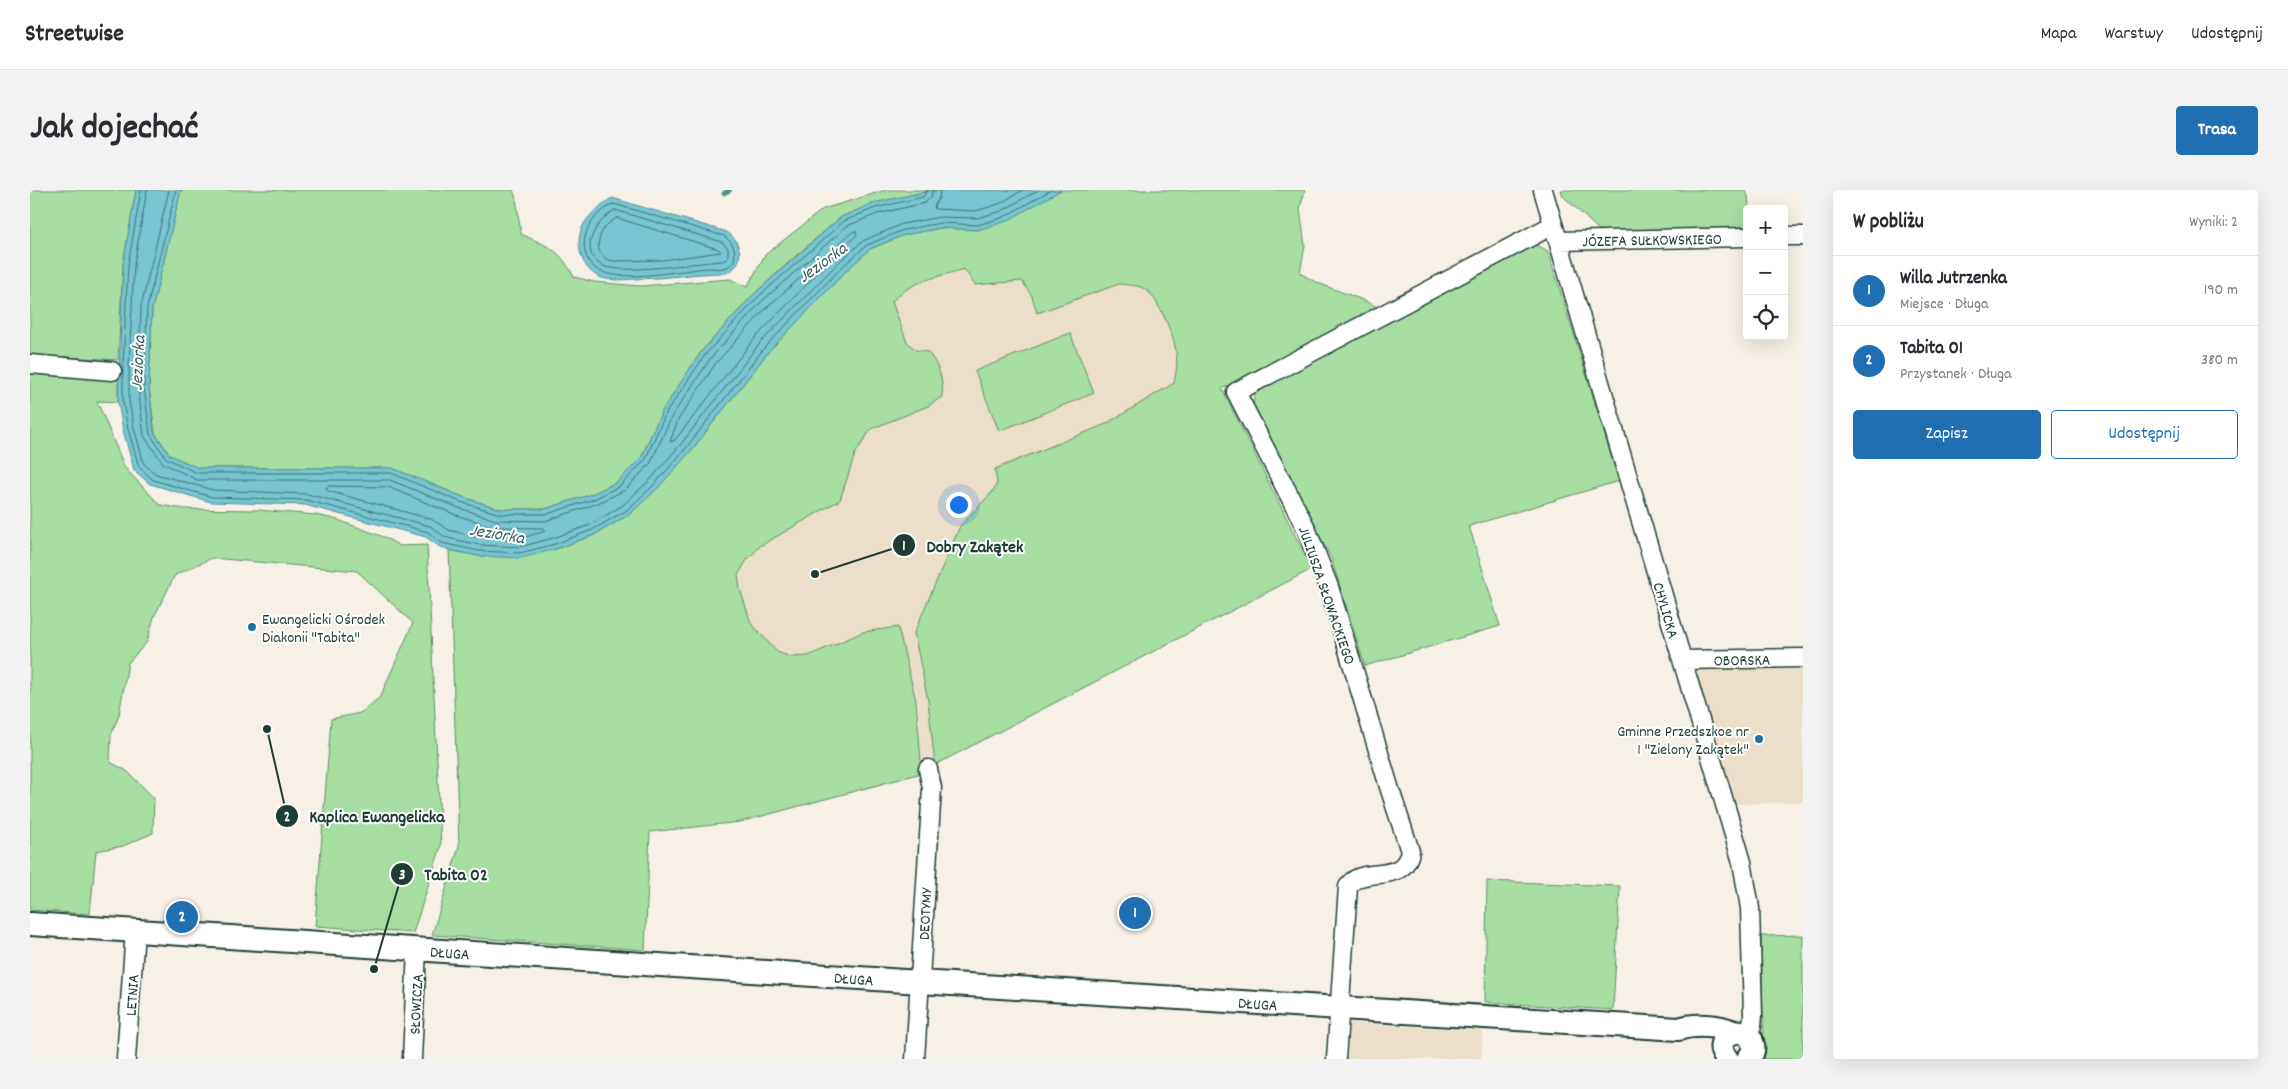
<!DOCTYPE html>
<html lang="pl">
<meta charset="utf-8">
<style>
:root{--surface:#fff;--page:#f2f2f3;--text:#2b2b33;--muted:#7c7c81;--line:#e1e1e2;--accent:#1f6fb2}
body{margin:0;font-family:Dekko,sans-serif;background:var(--page);color:var(--text)}
.controls{position:absolute;right:15px;top:15px;display:grid;overflow:hidden;border-radius:5px;box-shadow:0 5px 20px #0002}
.controls button{width:45px;height:45px;display:grid;place-items:center;padding:0;border:0;border-bottom:1px solid var(--line);background:var(--surface);color:var(--text);font:25px sans-serif}
.you{position:absolute;left:928px;top:314px;width:18px;height:18px;margin:-12px;border:4px solid #fff;border-radius:50%;background:#1a73e8;box-shadow:0 0 0 8px #1a73e833}
.badge{display:grid;place-items:center;width:32px;height:32px;border-radius:50%;background:var(--accent);color:#fff;font-size:16px;font-weight:700}
.pin{position:absolute;translate:-50% -50%;border:2px solid #fff;box-shadow:0 1px 5px #0006}
.list{margin:0;padding:0;list-style:none}
h2{display:flex;justify-content:space-between;align-items:center;height:65px;margin:0;padding:0 20px;font-size:21px}
h2 small{font-size:16px;font-weight:400;color:var(--muted)}
.list li{display:grid;grid-template-columns:32px 1fr auto;gap:15px;align-items:center;box-sizing:border-box;height:70px;padding:0 20px;border-top:1px solid var(--line)}
.list b{display:block;font-size:19px;white-space:nowrap}
.list p{margin:0;font-size:16px;white-space:nowrap;color:var(--muted)}
.list em{font-size:16px;font-style:normal;color:var(--muted)}
.actions{display:flex;gap:10px;padding:15px 20px}
.actions a{flex:1;padding:11px 0;border:1px solid var(--accent);border-radius:5px;text-align:center;font-size:18px;color:var(--accent)}
.actions .main{background:var(--accent);color:#fff}
.icon{flex:none;width:28px;height:28px;fill:none;stroke:currentColor;stroke-width:2;stroke-linecap:round;stroke-linejoin:round}
.map{position:relative;flex:none;width:1773px;height:869px;overflow:hidden;border-radius:5px}
header{display:flex;align-items:center;gap:30px;box-sizing:border-box;height:70px;padding:0 25px;background:var(--surface);border-bottom:1px solid var(--line)}
header strong{font-size:24px}
nav{display:flex;gap:28px;margin-inline-start:auto;font-size:18px}
.intro{display:flex;align-items:center;justify-content:space-between;box-sizing:border-box;height:120px;padding:0 30px}
h1{margin:0;font-size:35px}
.button{padding:12px 22px;border-radius:5px;background:var(--accent);color:#fff;font-size:18px;font-weight:700}
main{display:flex;gap:30px;padding:0 30px}
aside{flex:1;background:var(--surface);border-radius:5px;box-shadow:0 5px 20px #0002}
.map>svg:first-child{display:block}
.built{fill:#ebdeca}
.green{fill:#a6dda1;stroke:#628d6a}
.water{fill:#77c6d2;stroke:#548f93}
.lines{fill:none;stroke-linecap:round;stroke-linejoin:round}
.shore{stroke:#427473;stroke-width:1}
.stream{stroke:#548f93;stroke-width:4.5}
.minor-casing{stroke:#1f3d34;stroke-width:21}
.tertiary-casing{stroke:#1f3d34;stroke-width:26}
.minor{stroke:#fff;stroke-width:18}
.tertiary{stroke:#fff;stroke-width:22}
.poi-dot{fill:#1f6fb2;stroke:#fff;stroke-width:2}
.labels{text-anchor:middle;stroke-width:4;stroke-linejoin:round;paint-order:stroke}
.street-label{font-size:16px;fill:#1f3d34;stroke:#fff}
.poi-label{font-size:16px;fill:#1f3d34;stroke:#fff;text-anchor:start}
.water-label{font-size:18px;font-style:italic;fill:#355f5c;stroke:#fff}
.leader{fill:none;stroke:#1f3d34;stroke-width:2}
.callout-dot{fill:#1f3d34;stroke:#fff;stroke-width:2}
.mark-label{font-size:15px;text-anchor:middle;font-weight:bold;fill:#fff}
.callout-label{font-size:18px;text-anchor:middle;font-weight:bold;fill:#1f3d34;stroke:#fff;stroke-width:4;stroke-linejoin:round;paint-order:stroke}
</style>
<header>
<strong>Streetwise</strong>
<nav><a>Mapa</a><a>Warstwy</a><a>Udostępnij</a></nav>
</header>
<div class="intro"><h1>Jak dojechać</h1><a class="button">Trasa</a></div>
<main>
<div class="map">
<svg width="1773" height="869" viewBox="0 0 1773 869">
<rect width="100%" height="100%" fill="#f6f0e7"/>
<filter id="ink" filterUnits="userSpaceOnUse"><feTurbulence type="fractalNoise" baseFrequency=".02" numOctaves="2"/><feDisplacementMap in="SourceGraphic" scale="10" xChannelSelector="R" yChannelSelector="G"/><feConvolveMatrix kernelMatrix="1 2 1 2 8 2 1 2 1" color-interpolation-filters="sRGB"/></filter>
<g filter="url(#ink)">
<path class="built" d="M1108 50 1282 379 905 575 759 620 710 632 620 642 429 656 419 383 443 385 862 112 867 105 887 95 962 69Z
M1773 478V612L1704 614 1667 486 1671 479Z
M1319 833 1453 841 1451 869H1317Z"/>
<path class="green" d="M0 0H106L93 74 88 170 0 165Z
M151 0H483L486 8 491 44C519 57 529 58 544 87L564 92 610 96 700 89 717 97 735 65 793 19 856 0H912L899 1 844 13 811 27 768 64 723 105 671 162 632 221 611 268 587 292 562 304 515 319H470L433 307 362 278H168L140 265 125 243 119 197 122 119Z
M1031 0H1275L1270 18 1275 56 1270 83C1294 99 1322 103 1347 117L1192 199 1282 379 905 575 898 511 884 443 930 336 963 301 967 293 965 279 1076 234 1144 193C1146 183 1148 173 1146 162 1145 148 1127 106 1115 99 1108 95 1098 95 1089 94L1007 123 1002 106 992 91 945 95 934 79C912 86 877 92 862 112L877 152 886 160 898 162C909 176 914 190 912 207L898 216 841 239 825 264 810 310 730 356 717 370 708 385 710 399 721 433 747 462 761 467 778 466 833 442 868 437 886 511 892 583 710 632 620 642 615 760 402 745 429 656 419 360 448 366 526 359 564 345 600 324 660 262 739 161 817 80 840 59 874 45 911 38 948 40Z
M1531 0H1715L1718 6 1719 19H1717V39L1571 42 1533 6Z
M1504 54 1518 61 1589 291 1439 336 1470 436 1335 476 1301 368 1223 216 1225 200Z
M1040 143 1064 203 969 241 945 181Z
M0 184 88 190V212L67 211 95 278 130 315 155 319 228 320 286 325 308 330 354 347 370 356 397 355 411 656 383 743 285 736 301 529 330 523 350 507 383 433 327 381 182 368 145 385 124 427 117 452 98 473 89 525 81 545 80 572 97 581 124 608 123 643 93 656 66 661 60 724 0 720Z
M1457 691 1590 696 1583 820 1455 812Z
M1773 745V869H1734L1731 746Z"/>
<path class="water" d="M106 0H151L122 119 119 197 124 243 140 265 168 278H362L433 307 470 319H515L562 304 587 292 611 268 632 221 671 162 723 105 811 27 844 13 899 1 1031 0 977 31 948 40 911 38 874 45 840 59 817 80 739 161 660 262 628 298 600 324 564 345 526 359 491 368 448 366 420 360 410 357 396 347 275 315 181 312 120 294 104 280 93 240 88 212 93 74Z
M582 8 697 42C712 52 716 75 696 83 665 83 634 89 603 89 592 90 580 91 569 87 556 81 549 66 549 52 549 32 566 18 582 8Z"/>
<g class="lines">
<path class="shore" d="M111 0 98 75 93 175V212L98 239 109 277 123 290 182 307 276 310 398 342 412 353 421 355 449 361 490 363 525 354 562 340 597 320 624 295 656 258 735 157 813 76 837 55 873 40 910 33 948 35 974 27 1021 0
M117 0 104 75 99 175V211L104 238 114 274 126 284 183 300 277 304 400 336 415 347 422 349 450 355 490 357 523 348 560 335 593 315 620 290 651 254 730 153 809 72 833 51 872 34 910 27 947 28 972 21 1008 0
M139 0 111 117 108 197 114 246 133 273 167 290H360L429 318 466 330 515 331 566 314 595 300 620 274 642 226 680 169 731 112 817 36 847 24 895 13 901 7 903 0
M146 0 117 118 114 197 120 244 136 268 167 283H361L431 312 470 324H517L564 309 590 296 615 270 636 223 675 165 727 108 814 31 845 18 893 7 897 0
M910 0 909 8 904 16 905 19 946 21 969 14 993 0
M584 14 694 46C704 53 706 60 704 71 701 74 699 77 694 78 689 79 684 78 679 78 651 80 597 92 572 82 558 77 552 61 555 47 559 32 569 20 584 14Z
M585 20 692 52 698 58V68L693 71C668 72 590 86 571 75 547 60 567 30 585 20Z
M587 28 688 59 691 62 633 70 584 71 576 69 569 61C567 46 573 35 587 28Z
M826 41 827 45 804 66 725 148 645 250 640 252 648 230 686 173 736 118 821 43Z
M298 296 358 297 426 325 464 337 513 338 515 341 489 349 450 348 419 340 401 329 298 301 296 299Z"/>
<path class="stream" d="M694 3 700 0"/>
<g class="minor-casing">
<path id="minor" d="M1513 0 1712 672 1720 718 1723 825 1722 836 1717 845
M1754 46H1773
M1528 51 1717 47
M0 174 82 181
M1652 470 1773 468
M96 869 105 741
M382 869 387 759
M885 869 902 598 898 579
M1306 869 1318 697C1329 674 1374 697 1380 661L1360 600 1299 397 1276 338 1206 202 1523 35"/>
</g>
<g class="tertiary-casing">
<path id="tertiary" d="M0 734 890 792 1649 839C1663 834 1689 835 1703 842
M1697 869C1677 847 1718 828 1723 855 1724 860 1722 865 1718 869"/>
</g>
<use href="#minor" class="minor"/>
<use href="#tertiary" class="tertiary"/>
</g>
</g>
<g class="poi-dot">
<circle cx="222" cy="437" r="5"/>
<circle cx="1729" cy="549" r="5"/>
</g>
<g class="labels">
<g class="street-label">
<text transform="translate(1622 49) rotate(-1)" y="6">JÓZEFA SUŁKOWSKIEGO</text>
<text transform="translate(1298 405) rotate(71)" y="6">JULIUSZA SŁOWACKIEGO</text>
<text transform="translate(1637 420) rotate(74)" y="6">CHYLICKA</text>
<text transform="translate(1712 469) rotate(-1)" y="6">OBORSKA</text>
<text transform="translate(894 724) rotate(-87)" y="6">DEOTYMY</text>
<text transform="translate(420 762) rotate(4)" y="6">DŁUGA</text>
<text transform="translate(824 788) rotate(4)" y="6">DŁUGA</text>
<text transform="translate(101 805) rotate(-86)" y="6">LETNIA</text>
<text transform="translate(1228 813) rotate(4)" y="6">DŁUGA</text>
<text transform="translate(385 814) rotate(-87)" y="6">SŁOWICZA</text>
</g>
<g class="poi-label">
<text x="232" y="434">Ewangelicki Ośrodek<tspan x="232" dy="18">Diakonii "Tabita"</tspan></text>
<text x="1719" y="546" text-anchor="end">Gminne Przedszkoe nr<tspan x="1719" dy="18">1 "Zielony Zakątek"</tspan></text>
</g>
<g class="water-label">
<text transform="translate(792 72) rotate(-36)" y="6">Jeziorka</text>
<text transform="translate(107 173) rotate(-87)" y="6">Jeziorka</text>
<text transform="translate(467 343) rotate(9)" y="6">Jeziorka</text>
</g>
</g>
<path class="leader" d="M785 384L874 355M237 539L257 626M344 779L372 684"/>
<g class="callout-dot">
<circle cx="785" cy="384" r="5"/>
<circle cx="237" cy="539" r="5"/>
<circle cx="344" cy="779" r="5"/>
<circle cx="874" cy="355" r="12"/>
<circle cx="257" cy="626" r="12"/>
<circle cx="372" cy="684" r="12"/>
</g>
<g class="mark-label">
<text x="874" y="360">1</text>
<text x="257" y="631">2</text>
<text x="372" y="689">3</text>
</g>
<g class="callout-label">
<text x="945" y="362">Dobry Zakątek</text>
<text x="347" y="632">Kaplica Ewangelicka</text>
<text x="426" y="690">Tabita 02</text>
</g>
</svg>
<div class="controls">
<button>+</button>
<button>−</button>
<button><svg class="icon" aria-label="locate" viewBox="0 0 24 24"><circle cx="12" cy="12" r="6"/><path d="M12 2v4M12 18v4M2 12h4M18 12h4"/></svg></button>
</div>
<div class="you"></div>
<div class="pin badge" style="left:1105px;top:723px">1</div>
<div class="pin badge" style="left:152px;top:727px">2</div>
</div>
<aside>
<h2>W pobliżu<small>Wyniki: 2</small></h2>
<ul class="list">
<li><span class="badge">1</span><div><b>Willa Jutrzenka</b><p>Miejsce · Długa</p></div><em>190 m</em></li>
<li><span class="badge">2</span><div><b>Tabita 01</b><p>Przystanek · Długa</p></div><em>380 m</em></li>
</ul>
<div class="actions"><a class="main">Zapisz</a><a>Udostępnij</a></div>
</aside>
</main>
